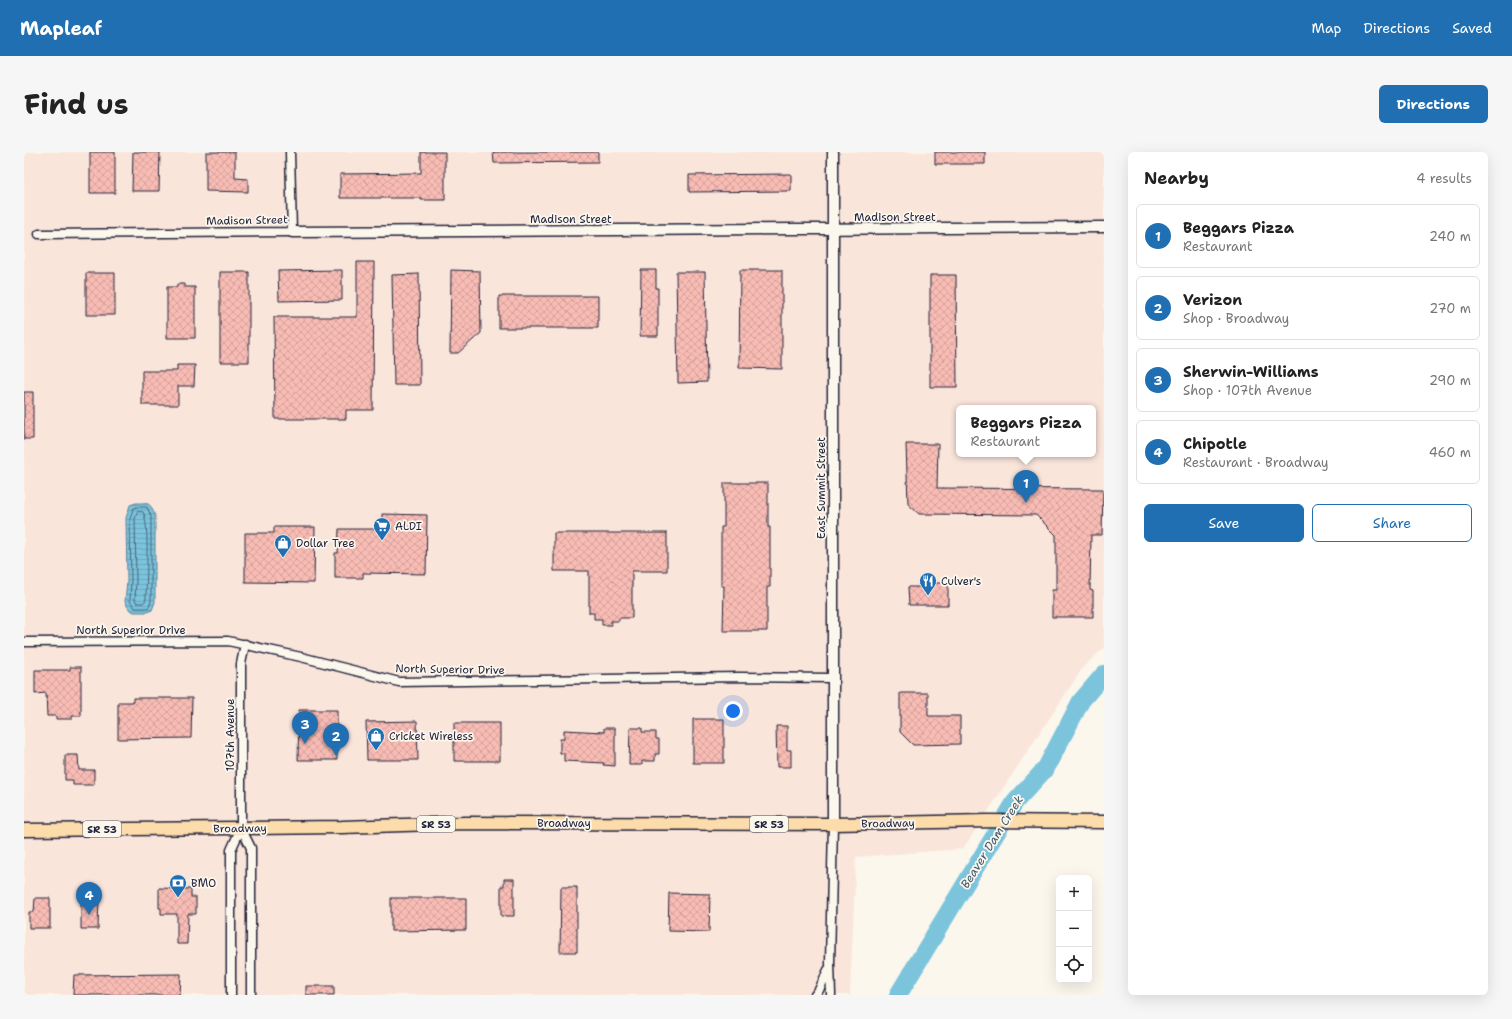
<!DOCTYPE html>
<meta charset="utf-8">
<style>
:root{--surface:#fff;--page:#f6f6f6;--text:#222;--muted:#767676;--line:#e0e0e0;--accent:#1f6fb2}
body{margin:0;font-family:"Shantell Sans",sans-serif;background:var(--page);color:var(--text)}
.controls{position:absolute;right:12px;bottom:12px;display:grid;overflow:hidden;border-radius:6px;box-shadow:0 4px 16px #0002}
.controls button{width:36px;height:36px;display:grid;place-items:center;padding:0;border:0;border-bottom:1px solid var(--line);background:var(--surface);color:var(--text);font:20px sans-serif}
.you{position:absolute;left:709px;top:559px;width:14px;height:14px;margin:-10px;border:3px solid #fff;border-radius:50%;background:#1a73e8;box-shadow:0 0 0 6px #1a73e833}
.badge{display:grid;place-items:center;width:26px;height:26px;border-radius:50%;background:var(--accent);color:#fff;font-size:13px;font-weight:700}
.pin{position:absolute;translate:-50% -33px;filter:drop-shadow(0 1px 2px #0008)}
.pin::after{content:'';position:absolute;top:21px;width:14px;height:12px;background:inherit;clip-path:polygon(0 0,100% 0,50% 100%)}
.popup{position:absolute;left:932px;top:253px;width:140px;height:52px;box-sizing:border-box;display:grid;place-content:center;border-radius:6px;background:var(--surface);filter:drop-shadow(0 1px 3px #0005);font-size:13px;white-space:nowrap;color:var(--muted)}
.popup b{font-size:15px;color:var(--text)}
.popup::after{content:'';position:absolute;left:50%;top:100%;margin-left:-8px;border:8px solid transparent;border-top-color:var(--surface)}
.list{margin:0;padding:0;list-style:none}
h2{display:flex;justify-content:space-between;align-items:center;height:52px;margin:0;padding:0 16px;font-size:17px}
h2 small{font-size:13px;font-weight:400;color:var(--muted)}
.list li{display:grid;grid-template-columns:26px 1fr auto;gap:12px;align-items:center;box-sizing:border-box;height:64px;margin:0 8px 8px;padding:0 8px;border:1px solid var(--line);border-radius:6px}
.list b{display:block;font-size:15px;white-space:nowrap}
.list p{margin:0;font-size:13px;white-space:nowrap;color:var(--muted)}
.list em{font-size:13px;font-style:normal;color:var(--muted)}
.actions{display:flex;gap:8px;padding:12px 16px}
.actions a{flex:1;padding:9px 0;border:1px solid var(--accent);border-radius:6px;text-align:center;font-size:14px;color:var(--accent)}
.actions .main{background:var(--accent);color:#fff}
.icon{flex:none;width:22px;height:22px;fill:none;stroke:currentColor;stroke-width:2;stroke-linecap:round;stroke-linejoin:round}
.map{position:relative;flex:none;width:1080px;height:843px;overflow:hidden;border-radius:6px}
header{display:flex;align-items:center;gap:24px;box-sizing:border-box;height:56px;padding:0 20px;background:var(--accent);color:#fff}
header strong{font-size:19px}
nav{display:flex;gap:22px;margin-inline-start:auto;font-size:14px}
.intro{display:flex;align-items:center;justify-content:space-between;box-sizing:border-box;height:96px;padding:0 24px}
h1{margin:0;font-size:28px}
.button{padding:10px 18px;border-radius:6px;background:var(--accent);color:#fff;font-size:14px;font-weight:700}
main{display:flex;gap:24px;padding:0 24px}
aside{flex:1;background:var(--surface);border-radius:6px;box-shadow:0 4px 16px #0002}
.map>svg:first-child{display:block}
.built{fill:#fae5db;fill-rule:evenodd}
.water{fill:url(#water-rules);stroke:#57839c}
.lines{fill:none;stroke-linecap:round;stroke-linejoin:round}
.shore{stroke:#46637b;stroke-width:1}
.river{stroke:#7bc4dc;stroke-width:18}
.building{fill:url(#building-cross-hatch);stroke:#22223b}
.minor-casing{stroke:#22223b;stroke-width:11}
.tertiary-casing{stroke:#22223b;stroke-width:13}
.primary-casing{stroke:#22223b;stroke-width:15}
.minor{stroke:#fbf7ec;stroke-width:8}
.tertiary{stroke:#fbf7ec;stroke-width:10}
.primary{stroke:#fddcac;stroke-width:12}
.labels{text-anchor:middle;stroke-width:3.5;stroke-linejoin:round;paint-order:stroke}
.shield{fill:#fbf7ec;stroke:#636270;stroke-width:1}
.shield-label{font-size:10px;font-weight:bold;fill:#22223b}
.street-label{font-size:11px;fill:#22223b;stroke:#fbf7ec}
.poi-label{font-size:11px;fill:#22223b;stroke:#fbf7ec;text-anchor:start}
.water-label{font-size:12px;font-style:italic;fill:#415b73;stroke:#fbf7ec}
</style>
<header>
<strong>Mapleaf</strong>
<nav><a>Map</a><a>Directions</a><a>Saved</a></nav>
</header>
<div class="intro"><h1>Find us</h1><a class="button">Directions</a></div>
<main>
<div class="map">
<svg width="1080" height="843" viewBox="0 0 1080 843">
<defs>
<pattern id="water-rules" width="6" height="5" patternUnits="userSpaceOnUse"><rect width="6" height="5" fill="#7bc4dc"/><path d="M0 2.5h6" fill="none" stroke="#6aa8be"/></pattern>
<pattern id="building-cross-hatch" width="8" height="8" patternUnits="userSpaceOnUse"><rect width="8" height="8" fill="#f8bcb4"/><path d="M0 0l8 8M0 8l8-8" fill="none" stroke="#d4a19c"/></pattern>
</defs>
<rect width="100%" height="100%" fill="#fbf7ec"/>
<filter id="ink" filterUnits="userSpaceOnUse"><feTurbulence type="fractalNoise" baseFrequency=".025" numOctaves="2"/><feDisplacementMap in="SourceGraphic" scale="8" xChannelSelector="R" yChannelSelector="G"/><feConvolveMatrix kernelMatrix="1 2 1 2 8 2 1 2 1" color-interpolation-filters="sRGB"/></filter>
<g filter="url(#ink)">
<path class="built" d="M0 0H1080V496L1060 514 939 697 832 705 826 843H0ZM935 256H1069V302H935Z"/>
<path class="water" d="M112 351C125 351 126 350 131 364V450L128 458 123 460H110L105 457 101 450 103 429 102 366 106 353Z"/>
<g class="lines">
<path class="shore" d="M113 355H123L127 364V449L125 455 122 456H111L106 449 107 429 106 367 109 357Z
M119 360C126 370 122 432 122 448L119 451H113L111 448 112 429 111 367 113 360Z"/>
<path class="river" d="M874 843 991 650 1022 616 1057 549 1080 522"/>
</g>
<path class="building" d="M66 0H91V41H66Z
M109 0H136L135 39H108Z
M182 0H211V26L224 27V40L182 39Z
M397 0H421V48H397V46H316V22L397 21Z
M469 0H574V10L470 11Z
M911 0H961V12H911Z
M767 22V39L665 40V23Z
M333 110H350L349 258H322V267H251L250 165H333Z
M318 118V148L255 149 254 119Z
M427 118 456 119 457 181 434 201H426Z
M617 118H632V136H634V184H616Z
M716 118H758V217L715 216Z
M196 120H225V210H196Z
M652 120H681L683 230 654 231Z
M62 121H91V163H62Z
M395 122 396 233H370L368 123Z
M906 123H932L933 235H906Z
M153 132H161V135H171V186H143V135H153Z
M475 144H574V176H475Z
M153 213H171L170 234H154V253H118V219H153Z
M0 240H9V287H0Z
M882 292H914L913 336 1079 337 1078 383H1067L1066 438 1069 439V465H1028V438H1032V383L1012 363 895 362 884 352Z
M700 331H744V375H746V435H743V479H699L700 434H697V375H700Z
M358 362 403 363 402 422 339 421V426H311V401H314L315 377H358Z
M250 375H291L290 431 221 430V381H250Z
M530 381H643V419H608V466H595V469H587V473H578V467H570V461H565V419H530Z
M904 431H924V453H885L884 435H904Z
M46 515H57V564H48V567H32V564H23L22 541 11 542V518H46Z
M876 541H904V564H936V592L889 593 876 580Z
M109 546H168L167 586 94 587V550H109Z
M275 558H313V608H274Z
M669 567H700V611H669Z
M393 569 394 608H343L342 570Z
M430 571H476V609H430Z
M752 574H763V598H767V615H753Z
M580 576H591V614L579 613 580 611 540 609V601H536V587H540V578L580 580Z
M606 576H618V580H632V587H635V602H631V609H618V613H605Z
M41 603H54L55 618H70V633H49V628H41Z
M480 727H490V764H477V734H480Z
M537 735H553V800H536Z
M135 736 167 737V745H172V762H164L163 792H153V762H137V756H135Z
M645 741 686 742 685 780 644 779Z
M57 745H75L74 777H57Z
M11 746H26V776H5V760H10Z
M367 746H442V778L367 779Z
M157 822 156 843H49L50 823Z
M282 834H310V843H282Z"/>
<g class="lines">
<g class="minor-casing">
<path id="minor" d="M15 82 268 80 266 0
M0 490 204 489 277 505 375 530 715 525 808 526
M217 676 227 696V843
M207 843V698L217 676V512L221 492
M791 843 795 838 804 818
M807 843 806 811 809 672"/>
</g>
<g class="tertiary-casing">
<path id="tertiary" d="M268 80 1080 75
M809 672V0"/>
</g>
<g class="primary-casing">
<path id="primary" d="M0 678 318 675 441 671 809 672 963 669 1080 670"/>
</g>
<use href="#minor" class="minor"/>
<use href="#tertiary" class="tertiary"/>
<use href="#primary" class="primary"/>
</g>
</g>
<defs>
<g id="supermarket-pin" transform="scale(0.9)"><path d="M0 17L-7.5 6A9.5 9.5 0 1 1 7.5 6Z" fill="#1f6fb2" stroke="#fbf7ec"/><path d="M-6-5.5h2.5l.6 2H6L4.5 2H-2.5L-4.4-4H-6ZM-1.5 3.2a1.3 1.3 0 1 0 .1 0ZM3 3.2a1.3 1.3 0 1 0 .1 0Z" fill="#fff"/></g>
<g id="shop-pin" transform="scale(0.9)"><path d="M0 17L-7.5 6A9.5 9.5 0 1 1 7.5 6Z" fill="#1f6fb2" stroke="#fbf7ec"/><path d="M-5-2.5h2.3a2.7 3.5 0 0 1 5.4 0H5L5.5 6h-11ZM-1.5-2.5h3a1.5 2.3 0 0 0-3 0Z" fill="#fff"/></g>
<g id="restaurant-pin" transform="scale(0.9)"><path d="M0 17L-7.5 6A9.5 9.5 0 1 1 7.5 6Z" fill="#1f6fb2" stroke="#fbf7ec"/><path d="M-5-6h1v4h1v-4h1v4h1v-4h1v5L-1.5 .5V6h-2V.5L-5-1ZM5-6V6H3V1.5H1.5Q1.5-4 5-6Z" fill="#fff"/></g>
<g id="bank-pin" transform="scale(0.9)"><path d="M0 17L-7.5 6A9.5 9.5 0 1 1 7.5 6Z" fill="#1f6fb2" stroke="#fbf7ec"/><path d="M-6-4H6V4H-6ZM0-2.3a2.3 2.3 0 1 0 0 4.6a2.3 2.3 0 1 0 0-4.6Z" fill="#fff"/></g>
</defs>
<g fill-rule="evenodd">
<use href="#supermarket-pin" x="358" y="374"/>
<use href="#shop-pin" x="259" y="391"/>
<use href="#restaurant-pin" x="904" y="429"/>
<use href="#shop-pin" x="352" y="584"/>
<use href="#bank-pin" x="154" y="731"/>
</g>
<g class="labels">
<g class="shield">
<rect x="393" y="664" width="38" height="16" rx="3"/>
<rect x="726" y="664" width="38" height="16" rx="3"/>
<rect x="59" y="669" width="38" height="16" rx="3"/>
</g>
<g class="shield-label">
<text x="412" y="676">SR 53</text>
<text x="745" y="676">SR 53</text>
<text x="78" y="681">SR 53</text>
</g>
<g class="street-label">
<text x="871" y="69">Madison Street</text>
<text x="547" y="71">Madison Street</text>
<text transform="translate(223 68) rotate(-1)" y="4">Madison Street</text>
<text transform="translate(797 336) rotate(-90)" y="4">East Summit Street</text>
<text x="107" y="482">North Superior Drive</text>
<text transform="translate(426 517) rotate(1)" y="4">North Superior Drive</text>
<text transform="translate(206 583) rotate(-90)" y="4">107th Avenue</text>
<text x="540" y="675">Broadway</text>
<text transform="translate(864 671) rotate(-1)" y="4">Broadway</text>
<text transform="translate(216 676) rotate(-1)" y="4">Broadway</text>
</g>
<g class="poi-label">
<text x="371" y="378">ALDI</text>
<text x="272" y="395">Dollar Tree</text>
<text x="917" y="433">Culver's</text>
<text x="365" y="588">Cricket Wireless</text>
<text x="167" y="735">BMO</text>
</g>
<g class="water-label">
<text transform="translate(968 690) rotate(-58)" y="4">Beaver Dam Creek</text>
</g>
</g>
</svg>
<div class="controls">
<button>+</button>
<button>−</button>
<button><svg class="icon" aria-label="locate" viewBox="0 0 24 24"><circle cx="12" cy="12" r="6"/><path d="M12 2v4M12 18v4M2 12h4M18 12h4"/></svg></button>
</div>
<div class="you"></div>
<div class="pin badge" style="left:1002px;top:351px">1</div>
<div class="popup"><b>Beggars Pizza</b>Restaurant</div>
<div class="pin badge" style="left:312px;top:604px">2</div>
<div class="pin badge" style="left:281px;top:592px">3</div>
<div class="pin badge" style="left:65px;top:763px">4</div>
</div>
<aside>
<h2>Nearby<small>4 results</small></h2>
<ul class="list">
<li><span class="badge">1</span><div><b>Beggars Pizza</b><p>Restaurant</p></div><em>240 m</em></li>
<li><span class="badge">2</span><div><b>Verizon</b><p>Shop · Broadway</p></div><em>270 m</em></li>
<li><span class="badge">3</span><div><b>Sherwin-Williams</b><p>Shop · 107th Avenue</p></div><em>290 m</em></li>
<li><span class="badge">4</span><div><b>Chipotle</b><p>Restaurant · Broadway</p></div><em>460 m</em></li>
</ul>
<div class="actions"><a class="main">Save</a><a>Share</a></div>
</aside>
</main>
